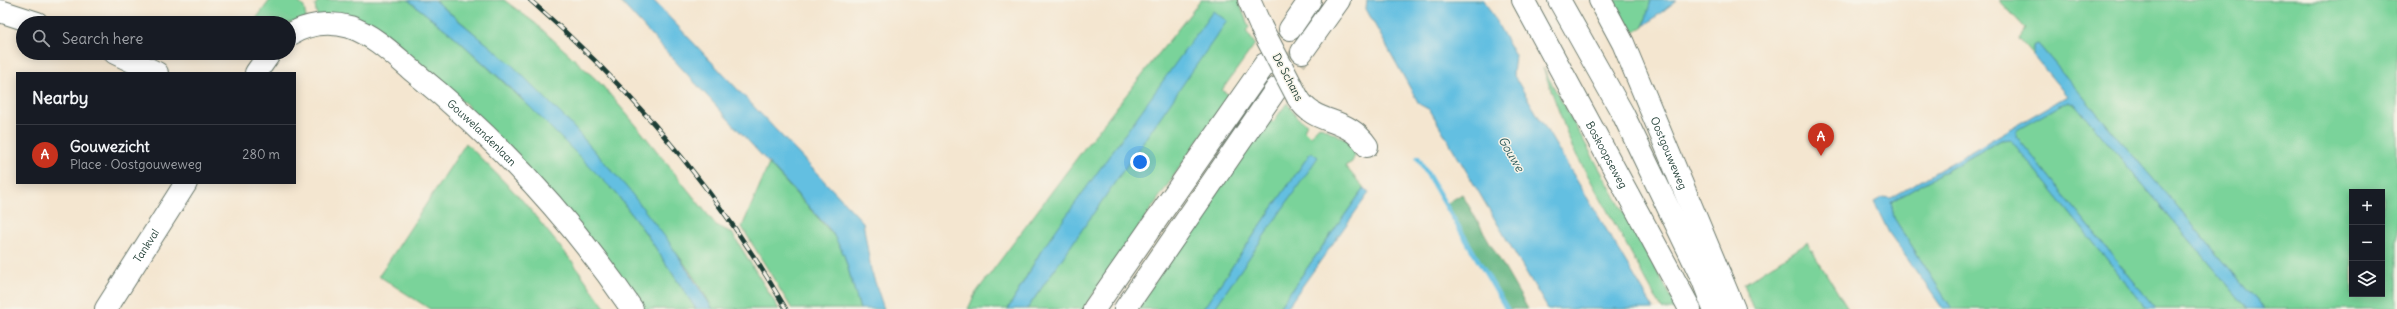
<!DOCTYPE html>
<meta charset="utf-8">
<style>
:root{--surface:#171b24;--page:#20242c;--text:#f1f3f6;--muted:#9ea1a6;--line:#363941;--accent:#c8321e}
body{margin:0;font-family:Delius,sans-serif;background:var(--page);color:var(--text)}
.controls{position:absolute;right:12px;bottom:12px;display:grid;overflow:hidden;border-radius:0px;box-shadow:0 2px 10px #0003}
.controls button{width:36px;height:36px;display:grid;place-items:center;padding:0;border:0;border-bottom:1px solid var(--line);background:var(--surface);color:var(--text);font:20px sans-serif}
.you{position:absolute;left:1140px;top:162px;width:14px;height:14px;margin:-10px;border:3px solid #fff;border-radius:50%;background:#1a73e8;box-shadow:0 0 0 6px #1a73e833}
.badge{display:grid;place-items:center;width:26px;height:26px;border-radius:50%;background:var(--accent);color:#fff;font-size:13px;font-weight:700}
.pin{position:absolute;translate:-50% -33px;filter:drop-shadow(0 1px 2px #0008)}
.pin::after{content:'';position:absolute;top:21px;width:14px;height:12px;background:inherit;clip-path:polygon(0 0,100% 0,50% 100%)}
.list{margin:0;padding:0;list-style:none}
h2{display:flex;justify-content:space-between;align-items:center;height:52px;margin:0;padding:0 16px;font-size:17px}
h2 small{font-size:13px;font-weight:400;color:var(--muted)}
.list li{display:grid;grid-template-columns:26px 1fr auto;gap:12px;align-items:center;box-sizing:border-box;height:60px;padding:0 16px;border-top:1px solid var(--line)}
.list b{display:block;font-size:15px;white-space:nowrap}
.list p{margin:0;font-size:13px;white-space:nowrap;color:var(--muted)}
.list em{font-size:13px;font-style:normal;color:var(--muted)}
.icon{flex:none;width:22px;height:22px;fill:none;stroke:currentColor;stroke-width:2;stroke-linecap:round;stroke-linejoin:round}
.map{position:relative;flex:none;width:2397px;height:309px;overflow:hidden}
.search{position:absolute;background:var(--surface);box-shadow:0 2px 10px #0003;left:16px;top:16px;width:280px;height:44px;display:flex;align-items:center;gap:10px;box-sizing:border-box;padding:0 14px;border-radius:22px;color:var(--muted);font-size:15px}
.panel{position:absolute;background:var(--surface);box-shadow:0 2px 10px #0003;left:16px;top:72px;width:280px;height:112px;border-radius:0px}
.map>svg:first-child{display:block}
.green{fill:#7ad39a;stroke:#4c8867;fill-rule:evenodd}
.forest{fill:#63b582;stroke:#41795b}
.water{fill:#63bfe1;stroke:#417e8a}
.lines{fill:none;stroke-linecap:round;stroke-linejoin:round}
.stream{stroke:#63bfe1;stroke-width:5}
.highway-tunnel{stroke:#c9c4b1;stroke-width:22;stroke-dasharray:22 11;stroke-linecap:butt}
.minor-casing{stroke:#6a786b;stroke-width:24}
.major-casing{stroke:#6a786b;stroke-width:24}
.highway-casing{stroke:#6a786b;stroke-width:24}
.minor{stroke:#fff;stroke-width:22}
.major{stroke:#fff;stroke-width:22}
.highway{stroke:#fff;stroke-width:22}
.rail-casing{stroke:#1f3d34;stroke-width:4.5}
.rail{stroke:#f7f3e8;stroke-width:3;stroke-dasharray:9;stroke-linecap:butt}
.minor-bridge-casing{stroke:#6a786b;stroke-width:24;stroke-linecap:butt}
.minor-bridge{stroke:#fff;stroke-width:22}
.labels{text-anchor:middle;stroke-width:3;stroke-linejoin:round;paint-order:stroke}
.street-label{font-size:11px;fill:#1f3d34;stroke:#f7f3e8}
.water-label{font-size:12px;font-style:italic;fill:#305e5f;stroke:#f7f3e8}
</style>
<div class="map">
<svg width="2397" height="309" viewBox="0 0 2397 309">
<rect width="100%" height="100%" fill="#f7f3e8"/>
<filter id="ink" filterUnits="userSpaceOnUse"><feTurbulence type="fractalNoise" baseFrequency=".025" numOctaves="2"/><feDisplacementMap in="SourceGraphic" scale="8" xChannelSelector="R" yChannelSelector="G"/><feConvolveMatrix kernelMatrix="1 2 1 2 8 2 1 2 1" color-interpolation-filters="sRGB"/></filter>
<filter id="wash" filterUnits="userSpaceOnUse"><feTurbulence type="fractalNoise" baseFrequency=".012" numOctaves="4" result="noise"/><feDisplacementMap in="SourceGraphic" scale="16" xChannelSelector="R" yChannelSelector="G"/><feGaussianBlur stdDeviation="0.9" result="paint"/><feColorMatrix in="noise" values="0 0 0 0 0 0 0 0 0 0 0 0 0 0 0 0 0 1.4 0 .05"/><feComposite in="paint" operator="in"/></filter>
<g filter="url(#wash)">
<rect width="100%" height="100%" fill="#f4e6d0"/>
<path class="green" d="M270 0H296L304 7 306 18 289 23H253Z
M319 0H408L455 37 560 135 616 193 647 235 696 309H643L634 296 465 103 317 16 315 5Z
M434 0H504L535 23 600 83 636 125 716 225 732 233 779 309H713C694 273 668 242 643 210 582 131 512 62 434 0Z
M1201 0H1238L1249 27 1246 31 1255 44 1222 90 1229 95 1083 309H1027L1226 21 1041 251 1008 309H968L975 294 1086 146Z
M1609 0H1651L1644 26 1635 32Z
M1999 0H2397V309H2264L2038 44 2033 46V55L2019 39 2026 29ZM2352 192H2382V294H2352Z
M1543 68 1678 309H1662L1572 147Z
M2068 101 2075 104 2248 309H2156L2016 136V130Z
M1287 103 1298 118 1307 124 1304 130 1310 136 1319 126 1350 141 1356 153 1352 162 1345 166 1364 188 1278 309H1214L1317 157 1311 152 1203 309H1136L1267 119 1273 122Z
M2010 139 2147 309H1952L1894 218 1891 202 2001 140Z
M466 143 523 201 574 264 606 309H430L379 276Z
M769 164 837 239 844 255 860 309H792L742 227Z
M1807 243 1848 309H1753L1744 284Z"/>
<path class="forest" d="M1462 194 1528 309H1507L1446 204Z"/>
<path class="water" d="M408 0H434L510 63 567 120 628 189 669 242 713 309H696L647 235 616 193 516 93 455 37Z
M619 0H653L863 222 871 270 884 309H860L844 255 832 232Z
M1367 0H1484L1515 55 1513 74 1654 309H1548L1430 110 1419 104 1366 9Z
M1651 0H1677L1644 26Z
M1213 11 1227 21 1027 309H1008L1041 251Z
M2038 44 2264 309H2248L2075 104 2068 101 2017 130 2016 136 2156 309H2147L2010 139 2001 140 1891 202 1894 218 1952 309H1943L1889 233 1874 202 1883 197 1891 198 2067 96 2033 55V46Z
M1311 152 1318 157 1214 309H1203Z
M1364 188 1369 193 1286 309H1278Z"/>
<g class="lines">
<path class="stream" d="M1418 158 1507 309"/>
</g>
</g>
<g filter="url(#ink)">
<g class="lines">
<path class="highway-tunnel" d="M1277 88 1302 52"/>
<g class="minor-casing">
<g id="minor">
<path d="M1249 0 1261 27"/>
<path id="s1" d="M1600 0 1623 43 1734 309"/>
<path d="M0 11 37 23"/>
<path id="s2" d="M289 35C307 24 329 21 350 27 374 35 395 56 414 72 498 140 571 219 632 309"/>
<path d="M115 53 157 73"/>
<path d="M256 73 270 53"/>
<path d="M1298 98C1316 127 1345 114 1367 146"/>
<path id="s3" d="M106 309 186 183"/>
</g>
</g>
<g class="major-casing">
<g id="major">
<path id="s4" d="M1523 0 1690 309"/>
<path d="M1559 0 1623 114 1703 280 1714 309"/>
</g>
</g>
<g class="highway-casing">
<path id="highway" d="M1290 29 1310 0
M1302 52 1339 0
M1094 309 1265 64
M1125 309 1277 88"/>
</g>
<use href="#minor" class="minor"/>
<use href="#major" class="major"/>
<use href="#highway" class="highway"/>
<g class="rail-casing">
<path id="rail" d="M530 0C631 88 719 193 786 309"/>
</g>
<use href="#rail" class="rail"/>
<g class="minor-bridge-casing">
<path id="minor-bridge" d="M1261 27 1298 98"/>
</g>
<use href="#minor-bridge" class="minor-bridge"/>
</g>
</g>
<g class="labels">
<g class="street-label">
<text transform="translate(1288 77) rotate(62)" y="4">De Schans</text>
<text dy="4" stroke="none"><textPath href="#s2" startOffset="233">Gouwelandenlaan</textPath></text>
<text dy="4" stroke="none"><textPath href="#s1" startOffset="168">Oostgouweweg</textPath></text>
<text dy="4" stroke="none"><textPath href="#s4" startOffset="176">Boskoopseweg</textPath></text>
<text dy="4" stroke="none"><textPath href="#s3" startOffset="75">Tankval</textPath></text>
</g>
<g class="water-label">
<text transform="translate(1511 154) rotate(60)" y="4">Gouwe</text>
</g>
</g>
</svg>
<div class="controls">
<button>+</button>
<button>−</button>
<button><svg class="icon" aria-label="layers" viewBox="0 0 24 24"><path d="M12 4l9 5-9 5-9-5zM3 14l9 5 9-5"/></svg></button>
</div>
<div class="you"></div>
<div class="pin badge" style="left:1821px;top:156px">A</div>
<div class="search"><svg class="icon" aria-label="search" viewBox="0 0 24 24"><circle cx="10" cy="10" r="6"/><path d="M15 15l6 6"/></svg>Search here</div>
<section class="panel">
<h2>Nearby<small></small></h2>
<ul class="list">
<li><span class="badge">A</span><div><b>Gouwezicht</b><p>Place · Oostgouweweg</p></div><em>280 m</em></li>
</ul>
</section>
</div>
